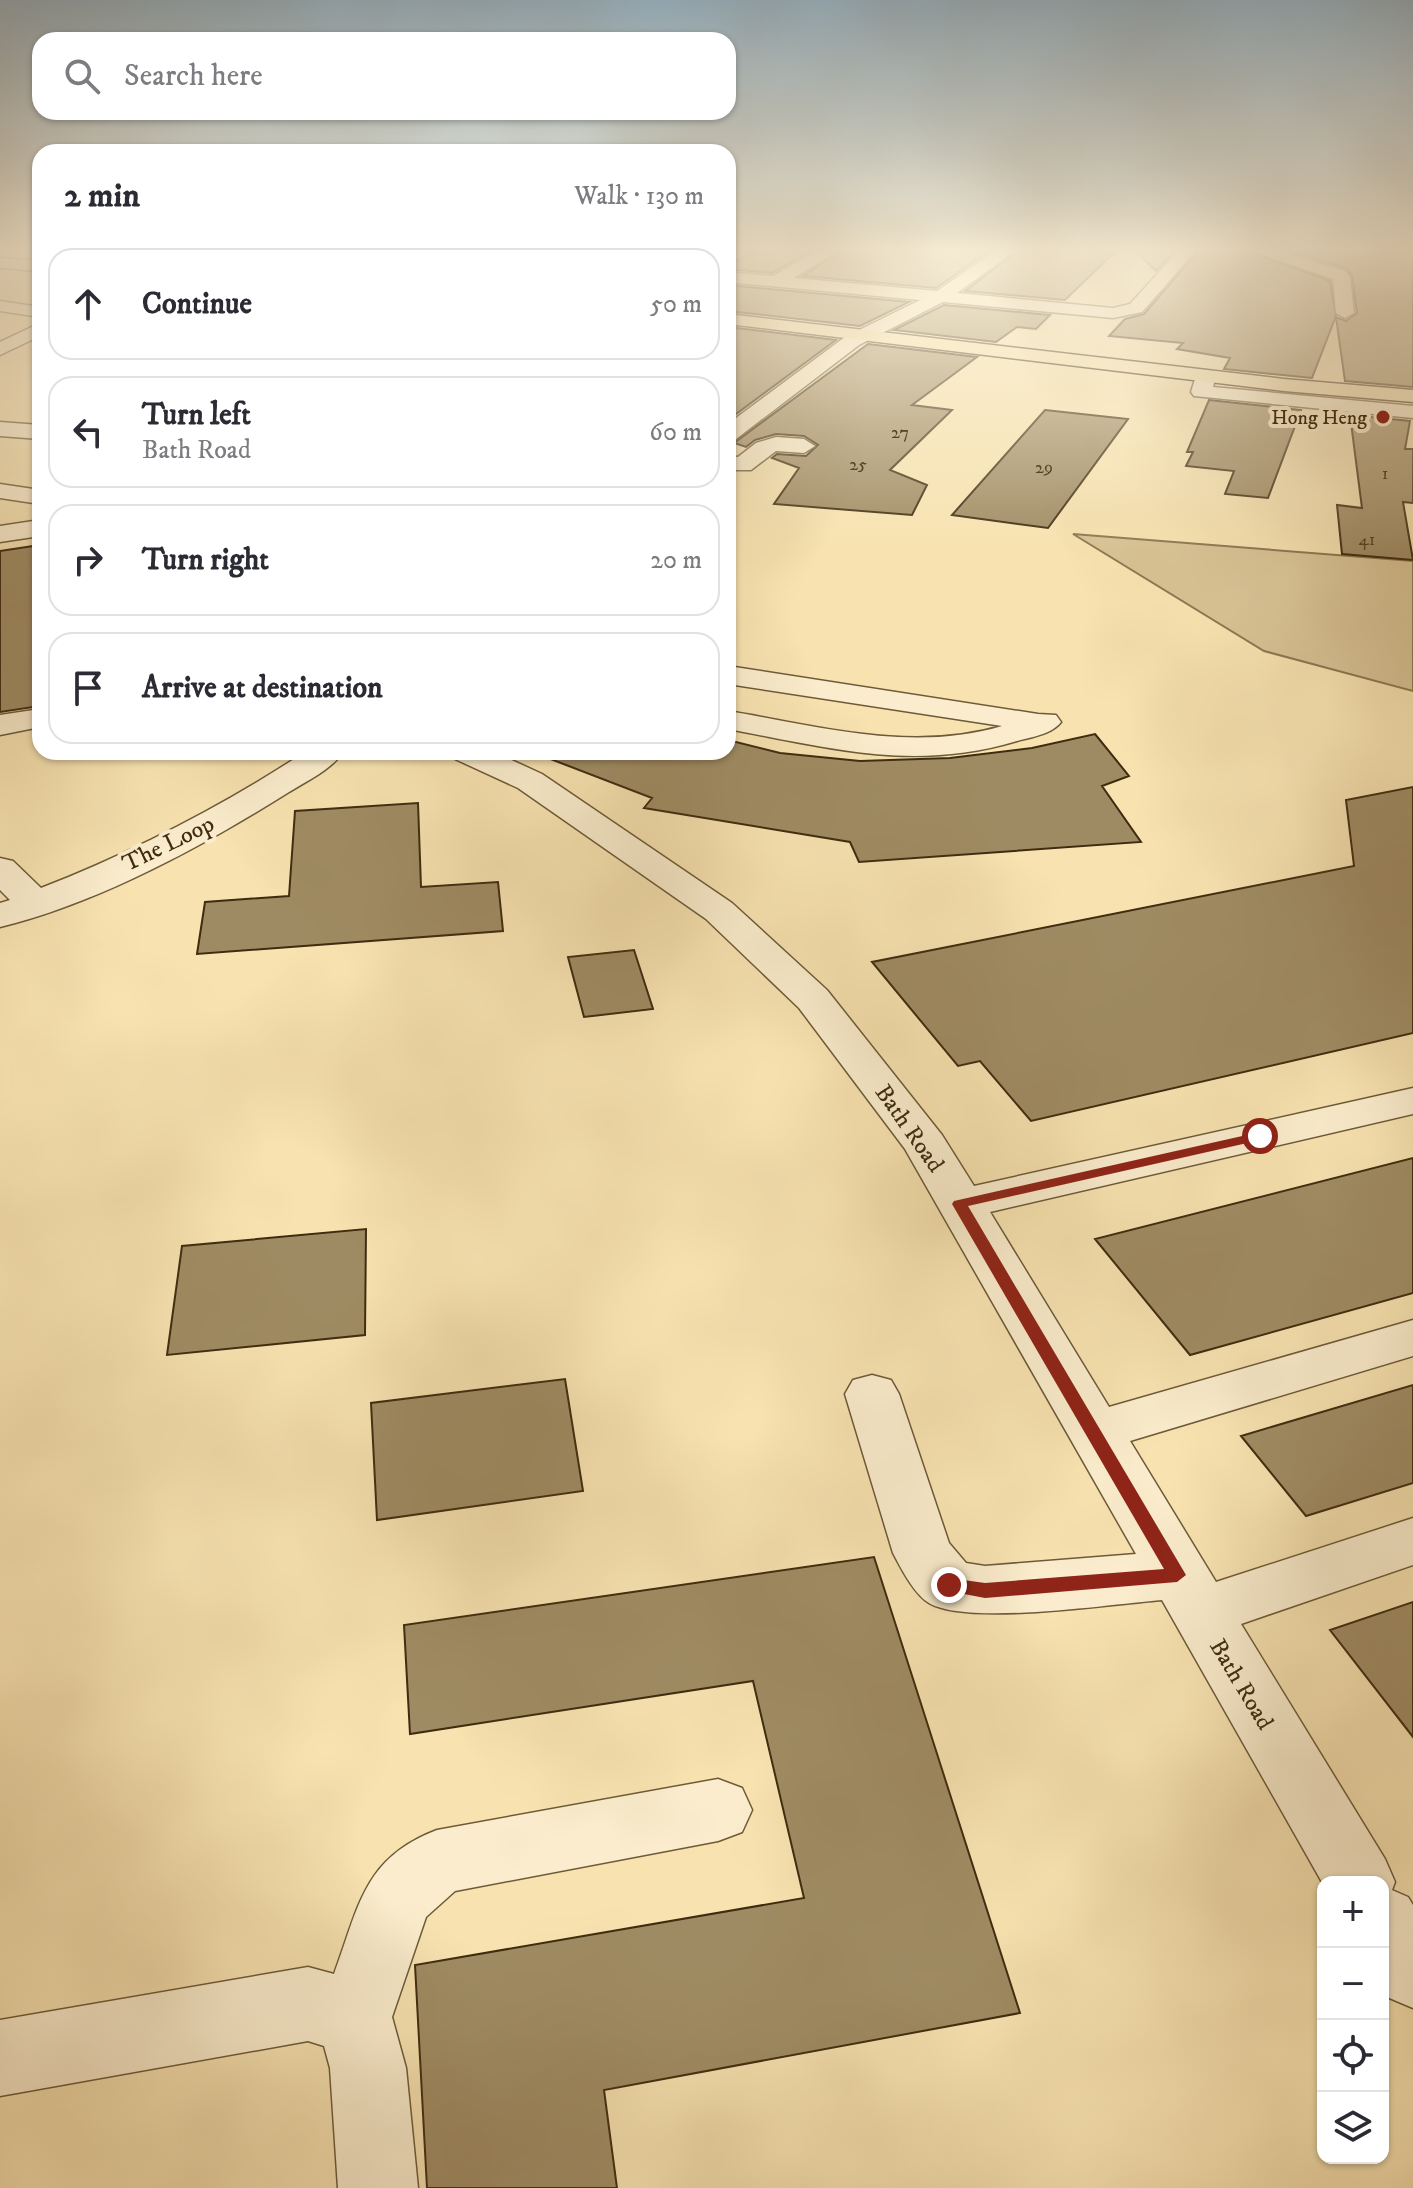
<!DOCTYPE html>
<meta charset="utf-8">
<style>
:root{--surface:#fff;--page:#f7f7f7;--text:#2b2b33;--muted:#7c7c81;--line:#e1e1e2}
body{margin:0;font-family:"IM FELL DW Pica",serif;background:var(--page);color:var(--text)}
.controls{position:absolute;right:24px;bottom:24px;display:grid;overflow:hidden;border-radius:16px;box-shadow:0 2px 6px #0004}
.controls button{width:72px;height:72px;display:grid;place-items:center;padding:0;border:0;border-bottom:2px solid var(--line);background:var(--surface);color:var(--text);font:40px sans-serif}
.stop{position:absolute;width:24px;height:24px;margin:-18px;border:6px solid #8f2418;border-radius:50%;background:#fff}
.stop.end{background:#8f2418;border-color:#fff;box-shadow:0 2px 8px #0008}
.list{margin:0;padding:0;list-style:none}
h2{display:flex;justify-content:space-between;align-items:center;height:104px;margin:0;padding:0 32px;font-size:34px}
h2 small{font-size:26px;font-weight:400;color:var(--muted)}
.list li{display:grid;grid-template-columns:52px 1fr auto;gap:24px;align-items:center;box-sizing:border-box;height:112px;margin:0 16px 16px;padding:0 16px;border:2px solid var(--line);border-radius:24px}
.list b{display:block;font-size:30px;white-space:nowrap}
.list p{margin:0;font-size:26px;white-space:nowrap;color:var(--muted)}
.list em{font-size:26px;font-style:normal;color:var(--muted)}
.icon{flex:none;width:44px;height:44px;fill:none;stroke:currentColor;stroke-width:2;stroke-linecap:round;stroke-linejoin:round}
.map{position:relative;flex:none;width:1413px;height:2188px;overflow:hidden}
.search{position:absolute;background:var(--surface);box-shadow:0 2px 6px #0004;left:32px;top:32px;width:704px;height:88px;display:flex;align-items:center;gap:20px;box-sizing:border-box;padding:0 28px;border-radius:24px;color:var(--muted);font-size:30px}
.panel{position:absolute;background:var(--surface);box-shadow:0 2px 6px #0004;left:32px;top:144px;width:704px;height:616px;border-radius:24px}
.map>svg:first-child{display:block}
.green{fill:#d8c395;stroke:#8c7852;stroke-width:2}
.building{fill:#9f8b63;stroke:#3f2c10;stroke-width:2}
.lines{fill:none;stroke-linecap:round;stroke-linejoin:round}
.minor-casing{stroke:#6d5a38;stroke-width:3}
.major-casing{stroke:#3f2c10;stroke-width:3}
.minor{fill:#faeccc;fill-rule:evenodd}
.major{fill:#f7e2b0;fill-rule:evenodd}
.route{fill:#8f2418}
.poi-dot{fill:#8f2418;stroke:#faeccc;stroke-width:3}
.labels{text-anchor:middle;stroke-width:8;stroke-linejoin:round;paint-order:stroke}
.far-number-label{font-size:18px;fill:#574425}
.far-poi-label{font-size:20px;fill:#3f2c10;stroke:#faeccc;text-anchor:end}
.street-label{font-size:24px;fill:#3f2c10;stroke:#faeccc}
</style>
<div class="map">
<svg width="1413" height="2188" viewBox="0 0 1413 2188">
<rect width="100%" height="100%" fill="#f7e2b0"/>
<filter id="stains"><feTurbulence type="fractalNoise" baseFrequency=".0025" numOctaves="4"/><feColorMatrix values="0 0 0 0 .2 0 0 0 0 .09 0 0 0 0 .02 0 0 0 .5 -.17"/></filter>
<radialGradient id="worn" r=".72"><stop offset=".6" stop-color="#630" stop-opacity="0"/><stop offset="1" stop-color="#630" stop-opacity=".3"/></radialGradient>
<path class="green" d="M1073 534 1413 561V691L1264 651Z"/>
<path class="building" d="M762 247H818L772 273 728 269V265Z
M847 247H995L936 288 803 276Z
M1023 247H1120L1065 300 965 291Z
M1131 247H1178L1156 271Z
M1202 247H1236L1330 281 1336 316 1312 378 1224 369 1230 358 1177 349 1183 343 1109 336 1125 319 1144 314Z
M1276 247H1413V387L1345 381 1336 317 1346 321 1357 313 1352 275 1346 268Z
M728 285 909 302 860 326 728 311Z
M944 305 1050 315 1036 329 1017 327 996 342 894 330Z
M728 327 836 340 728 420Z
M868 344 977 357 912 405 952 410 890 470 927 485 912 515 774 504 799 468 772 458 777 454 806 456 818 445 804 436 776 434 755 440 746 447 734 443Z
M1209 400 1301 410 1268 498 1225 494 1234 471 1186 466 1193 452H1187Z
M1045 410 1128 419 1048 528 952 515Z
M1350 415 1410 421 1405 449H1413V503L1403 502 1413 560 1342 554 1337 505 1362 508Z
M40 545V706L0 712V551Z
M1095 734 1129 776 1102 786 1141 842 859 862 850 842 644 808 652 798 540 755 541 752H728V740L780 753 860 761 950 758 1032 748Z
M1413 787V1033L1031 1121 980 1061 958 1066 872 962 1354 866 1346 800Z
M418 803 421 887 498 882 503 931 197 954 205 902 289 896 295 811Z
M634 950 653 1009 584 1017 568 957Z
M1413 1158V1293L1190 1355 1095 1239Z
M366 1229 365 1335 167 1355 182 1246Z
M565 1379 583 1491 377 1520 371 1403Z
M1413 1385V1483L1306 1516 1241 1436Z
M874 1557 1020 2013 604 2090 617 2188H427L415 1965 804 1898 753 1681 410 1734 404 1625Z
M1413 1602V1737L1330 1630Z"/>
<g class="lines">
<g class="minor-casing">
<path id="minor" d="M824 247H844L794 278 937 291 1001 247H1020L957 293 1113 308 1130 304 1182 247H1199L1142 312 1113 318 943 302 859 345 736 439 728 441V424L845 337 920 300 728 282V272L773 276Z
M1239 247H1265L1345 271 1350 277 1354 313 1345 318 1336 313 1333 279Z
M0 301 40 307V317L0 311Z
M40 323V336L0 355V342Z
M1206 370 1216 376 1213 387 1413 406V418L1194 396 1191 392 1196 376Z
M0 422 40 425V439L0 436Z
M776 437 804 439 815 446 804 453 776 451 751 470H728V456L738 457 756 443Z
M0 484 40 490V504L0 498Z
M40 520V536L0 542V526Z
M728 666 1038 714 1056 715 1061 722C1052 734 1032 737 1017 741 913 772 831 748 728 729V711C819 726 911 753 1002 726L728 684Z
M40 709V727L0 735V715Z
M305 752H343C332 769 307 781 289 792 203 846 99 903 0 927V903L10 900 0 890V858L13 861 41 888C133 852 221 807 305 752Z
M451 752H494L542 774 732 903 827 990 942 1135 974 1186 1413 1088V1114L990 1212 1109 1407 1413 1320V1356L1130 1441 1216 1582 1413 1518V1565L1241 1624 1385 1859 1395 1882 1392 1890 1408 1897 1413 1905V2008L1387 1997 1383 1990V1882L1323 1884 1162 1600C1112 1604 968 1626 929 1603 914 1594 901 1568 893 1553L845 1394 853 1380 872 1375 891 1380 899 1394 949 1543 966 1563 985 1566 1136 1554 905 1149 799 1008 706 919 518 788 455 759Z
M718 1779 742 1788 752 1810 742 1832 718 1841 455 1891 426 1917 392 2017 406 2068 418 2188H338L330 2068 324 2046 308 2041 0 2096V2020L308 1967 334 1974C359 1907 363 1858 437 1830Z"/>
</g>
<g class="major-casing">
<path id="major" d="M0 258 40 261V271L0 268Z
M728 314 1284 379 1413 390V402L1284 391 728 324Z"/>
</g>
<use href="#minor" class="minor"/>
<use href="#major" class="major"/>
</g>
<linearGradient id="sky" x2="0" y2="1"><stop stop-color="#95aebc"/><stop offset="0.45" stop-color="#fbf2db"/><stop offset="1" stop-color="#fbf2db" stop-opacity="0"/></linearGradient>
<rect width="1413" height="554" fill="url(#sky)"/>
<path class="route" d="M1260 1132 1265 1133V1139L968 1206 1186 1575 1177 1582 985 1598 943 1590 940 1585 949 1578 985 1583 1164 1569 952 1204 954 1201Z"/>
<circle class="poi-dot" cx="1383" cy="417" r="8"/>
<g class="labels">
<g class="far-number-label">
<text x="900" y="438">27</text>
<text x="858" y="470">25</text>
<text x="1044" y="473">29</text>
<text x="1385" y="479">1</text>
<text x="1367" y="545">41</text>
</g>
<g class="far-poi-label">
<text x="1367" y="424">Hong Heng</text>
</g>
<g class="street-label">
<text transform="translate(168 843) rotate(-26)" y="8">The Loop</text>
<text transform="translate(910 1128) rotate(55)" y="8">Bath Road</text>
<text transform="translate(1242 1684) rotate(59)" y="8">Bath Road</text>
</g>
</g>
<rect width="100%" height="100%" filter="url(#stains)"/>
<rect width="100%" height="100%" fill="url(#worn)"/>
</svg>
<div class="controls">
<button>+</button>
<button>−</button>
<button><svg class="icon" aria-label="locate" viewBox="0 0 24 24"><circle cx="12" cy="12" r="6"/><path d="M12 2v4M12 18v4M2 12h4M18 12h4"/></svg></button>
<button><svg class="icon" aria-label="layers" viewBox="0 0 24 24"><path d="M12 4l9 5-9 5-9-5zM3 14l9 5 9-5"/></svg></button>
</div>
<div class="stop" style="left:1260px;top:1136px"></div>
<div class="stop end" style="left:949px;top:1585px"></div>
<div class="search"><svg class="icon" aria-label="search" viewBox="0 0 24 24"><circle cx="10" cy="10" r="6"/><path d="M15 15l6 6"/></svg>Search here</div>
<section class="panel">
<h2>2 min<small>Walk · 130 m</small></h2>
<ul class="list">
<li><svg class="icon" aria-label="ahead" viewBox="0 0 24 24"><path d="M12 20V5M6 11l6-6 6 6"/></svg><div><b>Continue</b></div><em>50 m</em></li>
<li><svg class="icon" aria-label="left" viewBox="0 0 24 24"><path d="M17 20v-9H6M10 6l-5 5 5 5"/></svg><div><b>Turn left</b><p>Bath Road</p></div><em>60 m</em></li>
<li><svg class="icon" aria-label="right" viewBox="0 0 24 24"><path d="M7 20v-9h11M14 6l5 5-5 5"/></svg><div><b>Turn right</b></div><em>20 m</em></li>
<li><svg class="icon" aria-label="arrive" viewBox="0 0 24 24"><path d="M6 21V4h12l-3 4 3 4H6"/></svg><div><b>Arrive at destination</b></div></li>
</ul>
</section>
</div>
